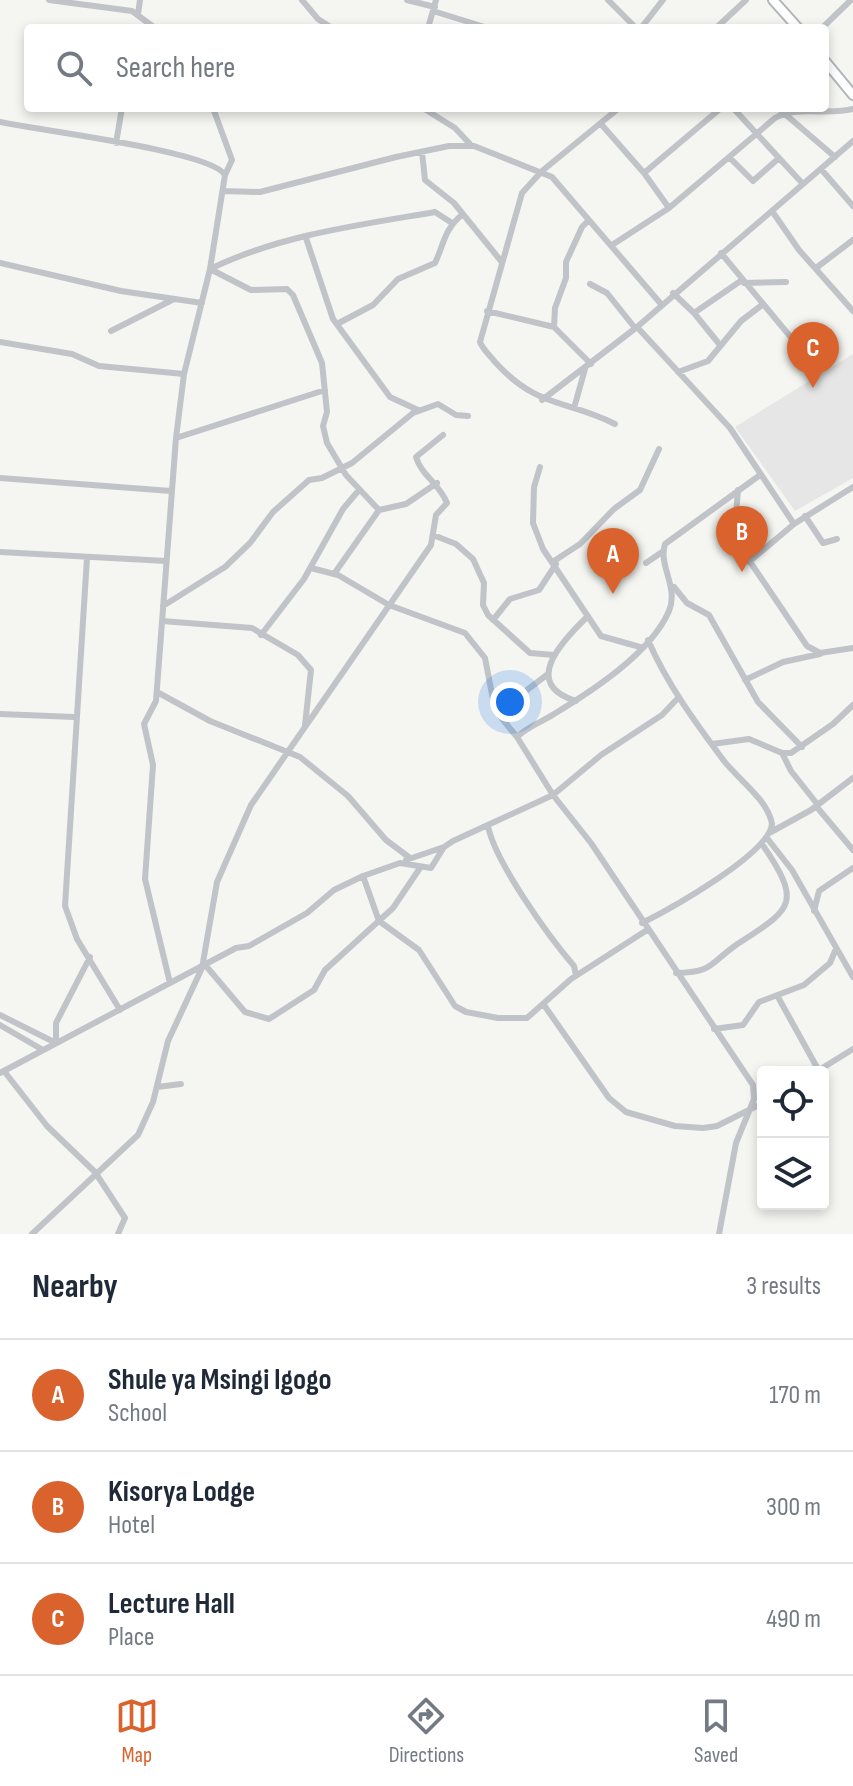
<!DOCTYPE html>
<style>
:root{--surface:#fff;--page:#f6f6f7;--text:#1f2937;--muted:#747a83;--line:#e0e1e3;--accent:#da622c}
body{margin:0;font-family:"Sofia Sans Condensed",sans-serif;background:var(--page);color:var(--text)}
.controls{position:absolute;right:24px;bottom:24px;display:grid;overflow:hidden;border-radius:8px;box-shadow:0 4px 12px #0003}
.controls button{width:72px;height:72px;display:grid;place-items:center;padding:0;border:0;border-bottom:2px solid var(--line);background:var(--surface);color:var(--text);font:40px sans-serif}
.you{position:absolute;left:510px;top:702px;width:28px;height:28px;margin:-20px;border:6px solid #fff;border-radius:50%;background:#1a73e8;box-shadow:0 0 0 12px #1a73e833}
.badge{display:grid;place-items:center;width:52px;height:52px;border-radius:50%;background:var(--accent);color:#fff;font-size:26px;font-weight:700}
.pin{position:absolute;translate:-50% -66px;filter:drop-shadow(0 2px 4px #0008)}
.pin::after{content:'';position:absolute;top:42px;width:28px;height:24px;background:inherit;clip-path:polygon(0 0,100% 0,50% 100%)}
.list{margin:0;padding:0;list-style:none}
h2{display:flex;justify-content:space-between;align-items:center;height:104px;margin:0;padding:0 32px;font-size:34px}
h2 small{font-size:26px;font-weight:400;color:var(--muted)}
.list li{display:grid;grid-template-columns:52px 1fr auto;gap:24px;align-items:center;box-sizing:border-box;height:112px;padding:0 32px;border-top:2px solid var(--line)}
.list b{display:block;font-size:30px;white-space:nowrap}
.list p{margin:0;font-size:26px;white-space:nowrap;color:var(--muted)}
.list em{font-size:26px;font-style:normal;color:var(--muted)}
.icon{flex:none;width:44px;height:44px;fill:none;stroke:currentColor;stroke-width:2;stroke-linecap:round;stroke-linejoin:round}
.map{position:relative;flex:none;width:853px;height:1234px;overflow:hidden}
.search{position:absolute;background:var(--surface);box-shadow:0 4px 12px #0003;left:24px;right:24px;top:24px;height:88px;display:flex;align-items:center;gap:20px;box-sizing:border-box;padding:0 28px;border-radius:8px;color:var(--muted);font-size:30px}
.sheet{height:440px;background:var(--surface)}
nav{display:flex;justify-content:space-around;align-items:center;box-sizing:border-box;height:112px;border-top:2px solid var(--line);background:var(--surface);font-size:22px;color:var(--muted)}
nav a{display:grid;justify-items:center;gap:4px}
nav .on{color:var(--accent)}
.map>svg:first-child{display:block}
.built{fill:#e5e6e5}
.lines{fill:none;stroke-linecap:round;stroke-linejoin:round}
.secondary-casing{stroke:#b3b7bb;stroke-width:12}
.minor{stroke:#c0c3c7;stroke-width:6}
.secondary{stroke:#fff;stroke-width:8}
</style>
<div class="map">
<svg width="853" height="1234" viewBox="0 0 853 1234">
<rect width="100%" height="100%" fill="#f5f5f1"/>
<path class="built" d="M853 354V478L795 511 735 427Z"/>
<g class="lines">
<g class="secondary-casing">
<path id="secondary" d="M773 0 798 28
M825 61 853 95"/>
</g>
<path class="minor" d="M49 0 132 11 155 28
M302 0 318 19 332 28
M407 0 435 7
M608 0 636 28
M433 11 488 28
M138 14 140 0
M428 28 436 0
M641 28 663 0
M716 28 746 0
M822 28 851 0
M213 108 232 160 225 175
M423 108 455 128 470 144
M733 108 803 184
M778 108 835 157
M0 122C36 130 212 151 225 175L210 269 184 374 176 438 156 701 144 724 153 765 145 879 170 983
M601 124 644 173 669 208
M116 143 122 108
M422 152 425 180 454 203 501 261
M729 157 753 181 779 158
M821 169 853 206
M644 173 721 108
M224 191 260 192 396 157 449 146H474L552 177 661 304
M772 211 799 250 853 311
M306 238 333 319 390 397 418 410
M612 245 669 208 775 118C798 105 827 116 853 109
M721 253 818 370
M0 263 121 291 202 303
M816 268 853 240
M210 269 251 290 287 289 293 295 322 363 327 412 323 426 327 443 346 475 379 510
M210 269C280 235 359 225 435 212L452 223
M744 283 786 282
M590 284 607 293 635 328
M673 293 694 313 742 280
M487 311 554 327 555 308 566 278V262L582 227 589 220
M694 313 720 345
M337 324 373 305 398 279 435 263C444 244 444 229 463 214
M554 327 591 364
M637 327 730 428 794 524
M111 331 174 299
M0 342 72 354 99 366 184 374
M678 372 708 361 741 321 762 305
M542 400 637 327 853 141
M574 408 585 369
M615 424C565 399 538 409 495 362 490 355 483 350 480 342L522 193 542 171 619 108
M176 438 325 390
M540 467 534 487 533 523 543 549 601 636 640 647
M0 478 171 491
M738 490 734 538 807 646 820 653 853 648
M805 516 823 543 837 539
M433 535 456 544 473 559 484 583 483 605 488 615 530 653 554 655
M0 552 166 561
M87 558 65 906 77 939 120 1010
M554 561 580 544 614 509 640 490 659 449
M749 562 794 524 853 487
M646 563 662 552
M311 568 338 575 389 605 465 633 485 658 495 710 517 737
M334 574 379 510 406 504 437 483
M674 587 687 603 709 615 758 702 802 747
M163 606 225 567 250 543 273 512 309 480 322 478 352 463 413 413 438 404 456 415 468 416
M493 620 510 599 539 590 556 564
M162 621 252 628 298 655 311 670 305 725
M261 635 304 579 343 509 359 490
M745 680 783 662 820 654
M157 692 210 721 300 757 348 796 386 840 410 858
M678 698 662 715 601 755 553 795 517 737C528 726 542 722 554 714 592 691 651 653 669 611 679 587 658 566 665 544L760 475
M576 701C520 684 563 640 588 616
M497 713 548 674
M0 714 74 717
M712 744 749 739 782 753H791L833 724 853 705
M782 753 791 771 818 805
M816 806 853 850
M488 826C495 862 549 937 574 966L576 975
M771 832 811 810 853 778
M767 838 792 870 853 977
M406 860 444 847
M363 876 379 921 419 950 455 1006 466 1012 498 1018H527L571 979 647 930
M814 911 819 891 853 868
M642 923C670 909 769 854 772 824 768 800 739 780 724 761 695 722 667 684 648 640
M206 966 245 1012 269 1019 314 990 325 970 393 908 420 868
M676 973C714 972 709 964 736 945 791 909 804 905 762 844
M778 997 819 1071
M544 1005 609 1098 626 1112 675 1126 703 1128 717 1126 763 1103
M0 1015 56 1043
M0 1025 43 1050
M714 1029 743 1025 759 1002 804 985 830 963 835 951
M56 1043V1023L90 957
M4 1071 47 1126 95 1172 125 1218 118 1234
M816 1072 853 1049
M0 1073 236 948 249 946 307 913 334 890 363 876 400 863 431 868 444 847 453 841 553 795 591 843 753 1085 754 1099 736 1143 719 1234
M157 1087 181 1084
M32 1234 138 1135 153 1102 168 1041 202 968 217 882 251 805 431 545 436 515 447 503C440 484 421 475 416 457L443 435"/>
<use href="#secondary" class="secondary"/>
</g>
</svg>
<div class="controls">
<button><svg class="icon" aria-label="locate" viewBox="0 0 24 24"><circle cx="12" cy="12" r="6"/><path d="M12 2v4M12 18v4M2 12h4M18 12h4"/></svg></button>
<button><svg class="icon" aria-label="layers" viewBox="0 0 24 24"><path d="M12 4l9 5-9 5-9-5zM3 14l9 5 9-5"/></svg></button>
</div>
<div class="you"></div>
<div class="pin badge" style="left:613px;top:594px">A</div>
<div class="pin badge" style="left:742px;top:572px">B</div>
<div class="pin badge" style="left:813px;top:388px">C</div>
<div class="search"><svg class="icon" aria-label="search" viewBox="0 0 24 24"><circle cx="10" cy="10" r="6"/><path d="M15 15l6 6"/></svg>Search here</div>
</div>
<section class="sheet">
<h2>Nearby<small>3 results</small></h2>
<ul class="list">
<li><span class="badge">A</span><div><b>Shule ya Msingi Igogo</b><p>School</p></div><em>170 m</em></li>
<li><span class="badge">B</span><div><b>Kisorya Lodge</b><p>Hotel</p></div><em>300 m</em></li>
<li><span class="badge">C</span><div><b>Lecture Hall</b><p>Place</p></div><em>490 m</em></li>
</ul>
</section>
<nav>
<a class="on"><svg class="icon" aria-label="map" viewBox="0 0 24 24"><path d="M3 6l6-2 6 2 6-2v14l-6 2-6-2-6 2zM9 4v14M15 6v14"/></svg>Map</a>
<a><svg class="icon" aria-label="directions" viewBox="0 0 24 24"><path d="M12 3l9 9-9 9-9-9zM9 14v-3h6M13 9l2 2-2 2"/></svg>Directions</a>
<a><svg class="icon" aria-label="saved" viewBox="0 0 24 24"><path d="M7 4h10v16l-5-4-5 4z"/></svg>Saved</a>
</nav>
